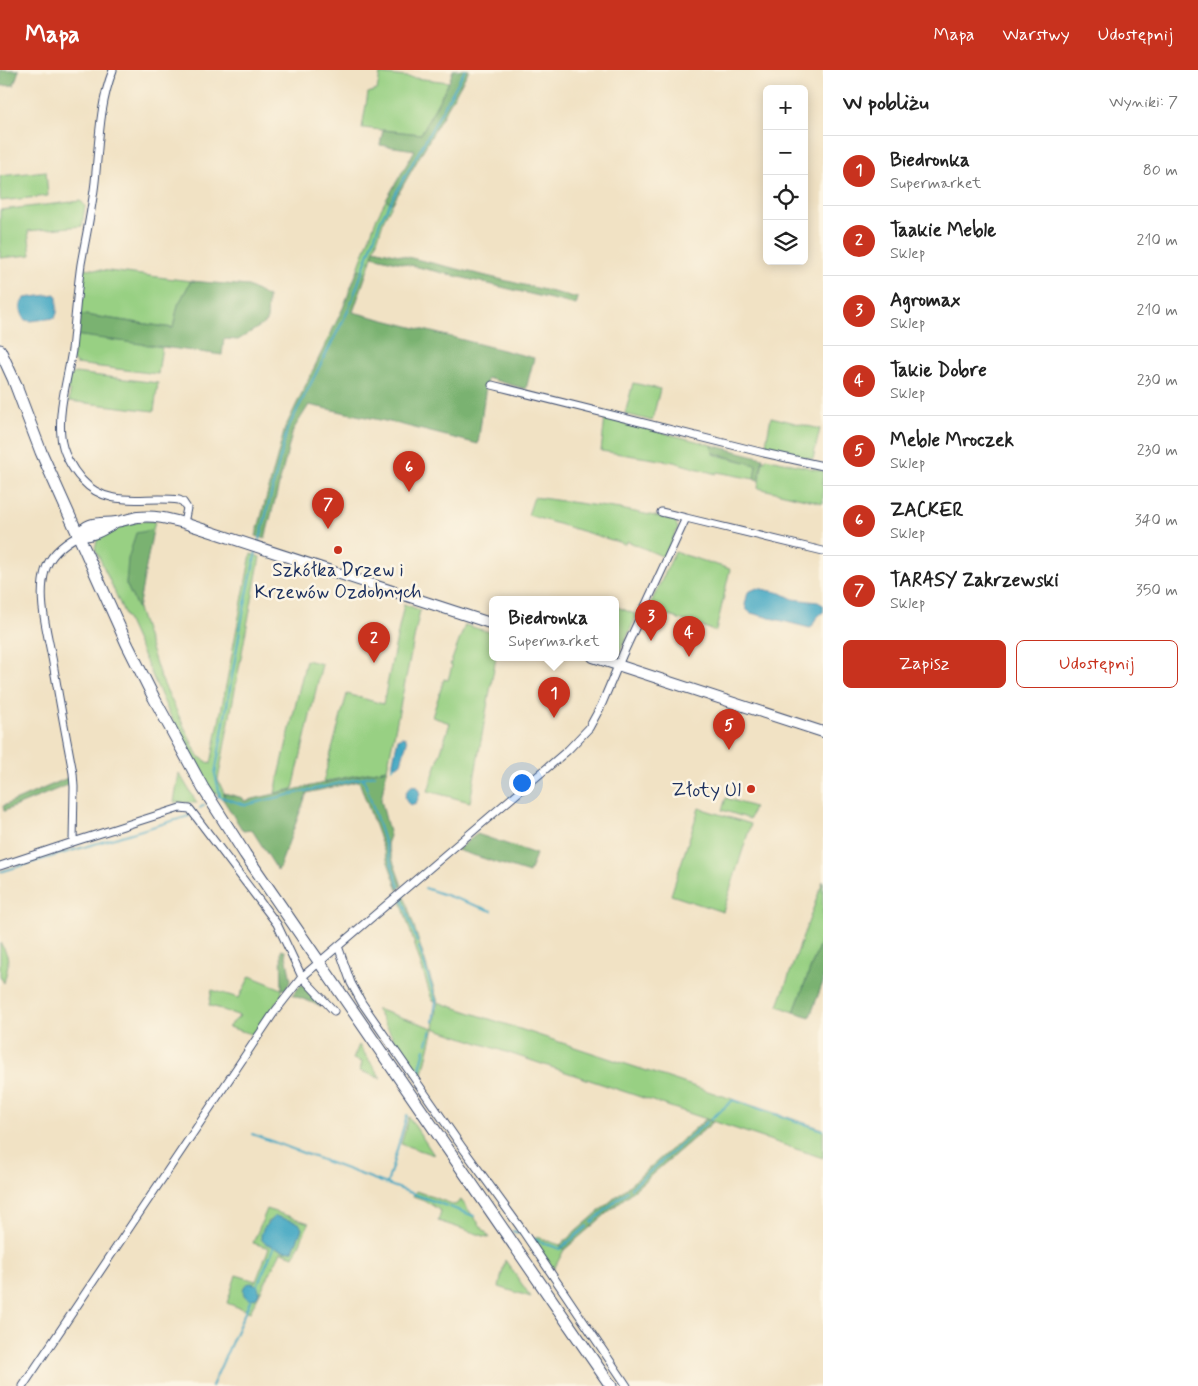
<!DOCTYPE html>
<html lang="pl">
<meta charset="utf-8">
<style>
:root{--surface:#fff;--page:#f2f2f2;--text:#222;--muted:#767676;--line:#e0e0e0;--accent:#c8321e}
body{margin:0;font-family:Mynerve,sans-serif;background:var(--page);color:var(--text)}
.controls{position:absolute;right:15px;top:15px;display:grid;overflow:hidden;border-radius:8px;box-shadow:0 2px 12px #0003}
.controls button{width:45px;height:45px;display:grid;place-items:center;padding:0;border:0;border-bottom:1px solid var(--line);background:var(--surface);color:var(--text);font:25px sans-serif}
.you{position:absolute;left:521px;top:712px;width:18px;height:18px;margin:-12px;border:4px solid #fff;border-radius:50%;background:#1a73e8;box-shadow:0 0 0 8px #1a73e833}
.badge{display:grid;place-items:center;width:32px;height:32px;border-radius:50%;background:var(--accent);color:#fff;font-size:16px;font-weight:700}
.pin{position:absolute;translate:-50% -41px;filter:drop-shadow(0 1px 2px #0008)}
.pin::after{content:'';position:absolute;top:26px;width:18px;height:15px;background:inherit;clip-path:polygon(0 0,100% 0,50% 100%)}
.popup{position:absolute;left:489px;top:526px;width:130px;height:65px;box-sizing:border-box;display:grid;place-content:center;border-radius:8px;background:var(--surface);filter:drop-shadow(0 1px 4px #0005);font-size:16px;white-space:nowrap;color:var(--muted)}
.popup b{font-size:19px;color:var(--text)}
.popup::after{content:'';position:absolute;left:50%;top:100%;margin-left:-10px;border:10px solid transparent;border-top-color:var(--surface)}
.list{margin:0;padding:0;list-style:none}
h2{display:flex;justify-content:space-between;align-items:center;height:65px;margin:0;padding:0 20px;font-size:21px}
h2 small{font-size:16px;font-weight:400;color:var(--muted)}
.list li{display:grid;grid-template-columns:32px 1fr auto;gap:15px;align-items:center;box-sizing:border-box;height:70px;padding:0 20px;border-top:1px solid var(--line)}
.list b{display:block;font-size:19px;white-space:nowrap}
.list p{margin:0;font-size:16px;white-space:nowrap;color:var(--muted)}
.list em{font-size:16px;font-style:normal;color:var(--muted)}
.actions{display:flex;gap:10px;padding:15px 20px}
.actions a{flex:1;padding:11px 0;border:1px solid var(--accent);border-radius:8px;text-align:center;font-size:18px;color:var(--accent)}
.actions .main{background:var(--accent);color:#fff}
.icon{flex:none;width:28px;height:28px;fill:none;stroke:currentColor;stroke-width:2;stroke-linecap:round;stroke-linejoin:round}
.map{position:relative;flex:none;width:823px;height:1316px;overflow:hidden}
header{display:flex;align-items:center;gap:30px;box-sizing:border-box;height:70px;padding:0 25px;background:var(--accent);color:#fff}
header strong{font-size:24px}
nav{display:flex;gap:28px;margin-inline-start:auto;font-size:18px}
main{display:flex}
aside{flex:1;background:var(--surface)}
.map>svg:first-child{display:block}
.green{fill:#98d083;stroke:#5a8070;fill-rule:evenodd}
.forest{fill:#7ab271;stroke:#4a7068}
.water{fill:#43a7c3;stroke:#2f6b90}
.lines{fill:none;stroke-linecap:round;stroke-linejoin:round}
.stream{stroke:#43a7c3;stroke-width:2}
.street-casing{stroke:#3b4a6d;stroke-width:9}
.secondary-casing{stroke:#3b4a6d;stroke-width:12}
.primary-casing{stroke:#3b4a6d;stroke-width:13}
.street{stroke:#fff;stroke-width:7}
.secondary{stroke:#fff;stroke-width:10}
.primary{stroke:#fff;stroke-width:11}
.poi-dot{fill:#c8321e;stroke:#fcf5e5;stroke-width:2}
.labels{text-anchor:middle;stroke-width:5;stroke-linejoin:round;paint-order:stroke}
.poi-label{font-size:19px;fill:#1b2f5e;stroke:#fcf5e5}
</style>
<header>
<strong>Mapa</strong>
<nav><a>Mapa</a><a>Warstwy</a><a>Udostępnij</a></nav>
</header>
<main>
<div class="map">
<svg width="823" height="1316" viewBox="0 0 823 1316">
<rect width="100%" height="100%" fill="#fcf5e5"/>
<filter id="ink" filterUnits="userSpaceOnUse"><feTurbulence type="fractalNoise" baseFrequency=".02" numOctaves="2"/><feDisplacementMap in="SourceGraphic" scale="10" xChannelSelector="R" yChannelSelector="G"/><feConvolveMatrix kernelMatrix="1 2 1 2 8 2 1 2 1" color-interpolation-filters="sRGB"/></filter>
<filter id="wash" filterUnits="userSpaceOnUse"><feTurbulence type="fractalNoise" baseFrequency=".0096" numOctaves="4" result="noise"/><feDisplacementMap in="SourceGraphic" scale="20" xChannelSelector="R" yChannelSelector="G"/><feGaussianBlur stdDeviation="1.12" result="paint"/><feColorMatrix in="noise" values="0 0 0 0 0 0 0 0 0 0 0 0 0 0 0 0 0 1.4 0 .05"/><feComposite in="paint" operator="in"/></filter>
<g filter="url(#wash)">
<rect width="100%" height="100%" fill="#f1e2c4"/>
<path class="green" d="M380 4 449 12 421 64 362 58 368 23 377 20Z
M46 101 48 126 0 131V106Z
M386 130 393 133 384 149 367 202 358 199 377 147Z
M81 131 85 136 82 156 28 161 31 185 0 188V140Z
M84 198 191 211 178 235 173 258 78 244Z
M75 265 162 276 158 304 76 294 72 289Z
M75 303 158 313 154 341 69 331 70 321H67L69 306Z
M633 313 660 319 652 351 625 344Z
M771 347 820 359 813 389 765 379Z
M605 348 712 375 713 384 757 395 754 409 717 402 716 404 674 392 601 381Z
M766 388 823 401V433L758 418 763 390 765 391Z
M534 427 620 439 675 450 678 458 664 487 627 471 625 474 528 445Z
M141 451H155L153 460 136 464 126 514 138 539 160 606 187 663 198 686 211 694 251 484 260 487 218 710 224 723V731L216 723 213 725 169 643 95 478 98 467 110 459Z
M675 482 730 499 716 561 648 539Z
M404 534 420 540 387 699 323 712 347 624 383 634Z
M615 536 637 545 618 586 615 585Z
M465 555 493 563V587H496L470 732 428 721 450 653 432 647 444 609 448 610 452 596 450 595Z
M306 590 322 594 293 719 275 723Z
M179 703 197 733 174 732Z
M726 728 754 737 750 749 722 740Z
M699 738 751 754 723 842 671 825Z
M823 811V865L794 942 778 936Z
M404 825 438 932 823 1059V1088L434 958 422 1007 397 974 376 939 434 958 438 932 432 930 400 828Z
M0 873C12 889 8 895 4 913L0 906Z
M250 906 282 919V925L255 965 228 957 240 946 209 935 212 920 239 928Z
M359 975 381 1008 360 1001 362 992 353 989Z
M409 1047 434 1085 401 1074Z
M416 1121 455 1135 461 1130 490 1168 438 1151 441 1141 424 1130 413 1126Z
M267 1139 309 1153 294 1186 281 1182 250 1242 227 1233 236 1205 256 1211 269 1178 253 1173ZM271 1150 302 1159 293 1180 285 1181 263 1171 267 1152Z
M536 1167 560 1175 564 1180 554 1199 535 1174Z
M505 1190 531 1227 499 1217Z"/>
<path class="forest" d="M0 0H19L14 15 0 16Z
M453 0H469L393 133 386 130 415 80 380 75 383 60 421 64 449 12Z
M374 179 578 228 576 235 372 186Z
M358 199 367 202 353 242 534 288 526 319 487 308 478 374 399 354 309 335 293 360 265 469 256 466 285 358 343 238Z
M191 211 248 216 268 227 267 252 238 270 224 269 222 285 75 265 78 244 173 258 178 235Z
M712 375 763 388 759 410 754 409 756 395 713 383Z
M153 460 138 539 126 514 128 489 136 463Z
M387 699 381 730 390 766 387 774 402 816 398 820 359 711 307 723 278 801 252 760 243 761 224 731V723L243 728 244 731Z
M70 707V714L4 741 3 736Z
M477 764 536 784 529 803 457 780Z
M823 865V912L810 947 794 942Z
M281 880 285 881 291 910 286 919H282Z
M302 914 321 936 292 925Z
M706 1049 713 1052 564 1180 560 1175Z"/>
<path class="water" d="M55 224 57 227V243L55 248 30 251 25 250C21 243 18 234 25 228Z
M757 518 781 523 793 529 818 532 823 535V542L816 548 812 557 810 558 751 543 747 540 745 535 748 522Z
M402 667 406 668 407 672 401 693 397 696 393 695V691L398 669Z
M413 715 417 716 420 724 416 733 410 735C402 729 405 720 413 715Z
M275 1146 299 1153 302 1159 293 1180C287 1182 283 1180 277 1178 273 1176 268 1175 265 1173 254 1165 269 1151 275 1146Z
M243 1221a8 8 0 1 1 16 0a8 8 0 1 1-16 0Z"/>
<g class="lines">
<path class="stream" d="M259 473 287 360 349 239 381 149 465 0
M392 699 395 695
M363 707 399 817
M220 725 215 704 242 549 256 482
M218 726 245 735 375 705
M200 738 204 735
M0 802 189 746
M425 818 492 841
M402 827 417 872
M419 877 436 931 433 952
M427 973 431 960
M418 1006 425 979
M407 1045 387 1114 474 1146
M711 1049 733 1030 823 1060
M252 1064 387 1114
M631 1118 707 1052
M592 1152 627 1121
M513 1161 521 1164
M533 1169 560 1179 587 1156
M257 1216 274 1177
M212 1316 251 1229"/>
</g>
</g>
<g filter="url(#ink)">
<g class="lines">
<g class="street-casing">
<path id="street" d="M113 0C99 35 99 74 95 112 92 139 86 166 81 194 77 222 75 251 72 280 68 308 58 338 61 366 62 382 72 399 82 410 109 440 145 425 179 430L183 432 187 438 184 453
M492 315 764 383 823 396
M661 442 686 448
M78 466C63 474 50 484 45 501 37 530 48 564 53 593 59 629 66 666 73 703L74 717 73 772 180 738 190 739 277 854 302 907 334 941
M0 796 73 772
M338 876 351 913 362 933 462 1077 520 1157 627 1316
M23 1316 273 944 302 907 568 680 589 658 601 636 623 584 686 448 823 481"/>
</g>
<g class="secondary-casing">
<path id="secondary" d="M116 452C103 460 93 467 78 466 86 450 101 454 116 452 123 451 131 448 138 447 154 445 169 449 184 453L493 554
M593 587 823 662"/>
</g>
<g class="primary-casing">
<path id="primary" d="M0 280 17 317
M14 311 41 382 127 574 154 628 203 718 245 784 611 1316"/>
</g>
<use href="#street" class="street"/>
<use href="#secondary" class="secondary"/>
<use href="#primary" class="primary"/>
</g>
</g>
<g class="poi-dot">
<circle cx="338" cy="480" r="5"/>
<circle cx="751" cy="719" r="5"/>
</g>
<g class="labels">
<g class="poi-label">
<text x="338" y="506">Szkółka Drzew i<tspan x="338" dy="22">Krzewów Ozdobnych</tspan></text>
<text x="741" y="726" text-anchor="end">Złoty Ul</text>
</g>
</g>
</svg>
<div class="controls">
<button>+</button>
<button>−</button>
<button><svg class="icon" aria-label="locate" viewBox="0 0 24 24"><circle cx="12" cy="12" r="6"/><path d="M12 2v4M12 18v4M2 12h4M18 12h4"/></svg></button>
<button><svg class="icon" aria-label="layers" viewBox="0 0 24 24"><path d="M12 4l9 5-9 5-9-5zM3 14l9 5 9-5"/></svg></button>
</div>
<div class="you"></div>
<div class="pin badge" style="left:554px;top:648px">1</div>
<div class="popup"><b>Biedronka</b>Supermarket</div>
<div class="pin badge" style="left:374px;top:593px">2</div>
<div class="pin badge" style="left:651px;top:571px">3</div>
<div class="pin badge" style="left:689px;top:587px">4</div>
<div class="pin badge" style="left:729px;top:680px">5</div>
<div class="pin badge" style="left:409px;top:422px">6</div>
<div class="pin badge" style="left:328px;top:459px">7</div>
</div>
<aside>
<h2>W pobliżu<small>Wyniki: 7</small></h2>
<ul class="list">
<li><span class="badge">1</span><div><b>Biedronka</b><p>Supermarket</p></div><em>80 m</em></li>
<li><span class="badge">2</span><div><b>Taakie Meble</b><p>Sklep</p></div><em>210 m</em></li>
<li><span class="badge">3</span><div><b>Agromax</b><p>Sklep</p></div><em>210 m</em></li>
<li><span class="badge">4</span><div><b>Takie Dobre</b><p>Sklep</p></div><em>230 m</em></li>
<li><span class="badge">5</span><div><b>Meble Mroczek</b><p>Sklep</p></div><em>230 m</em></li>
<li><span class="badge">6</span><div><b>ZACKER</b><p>Sklep</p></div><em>340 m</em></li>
<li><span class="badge">7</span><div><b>TARASY Zakrzewski</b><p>Sklep</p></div><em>350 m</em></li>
</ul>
<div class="actions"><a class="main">Zapisz</a><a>Udostępnij</a></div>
</aside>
</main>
